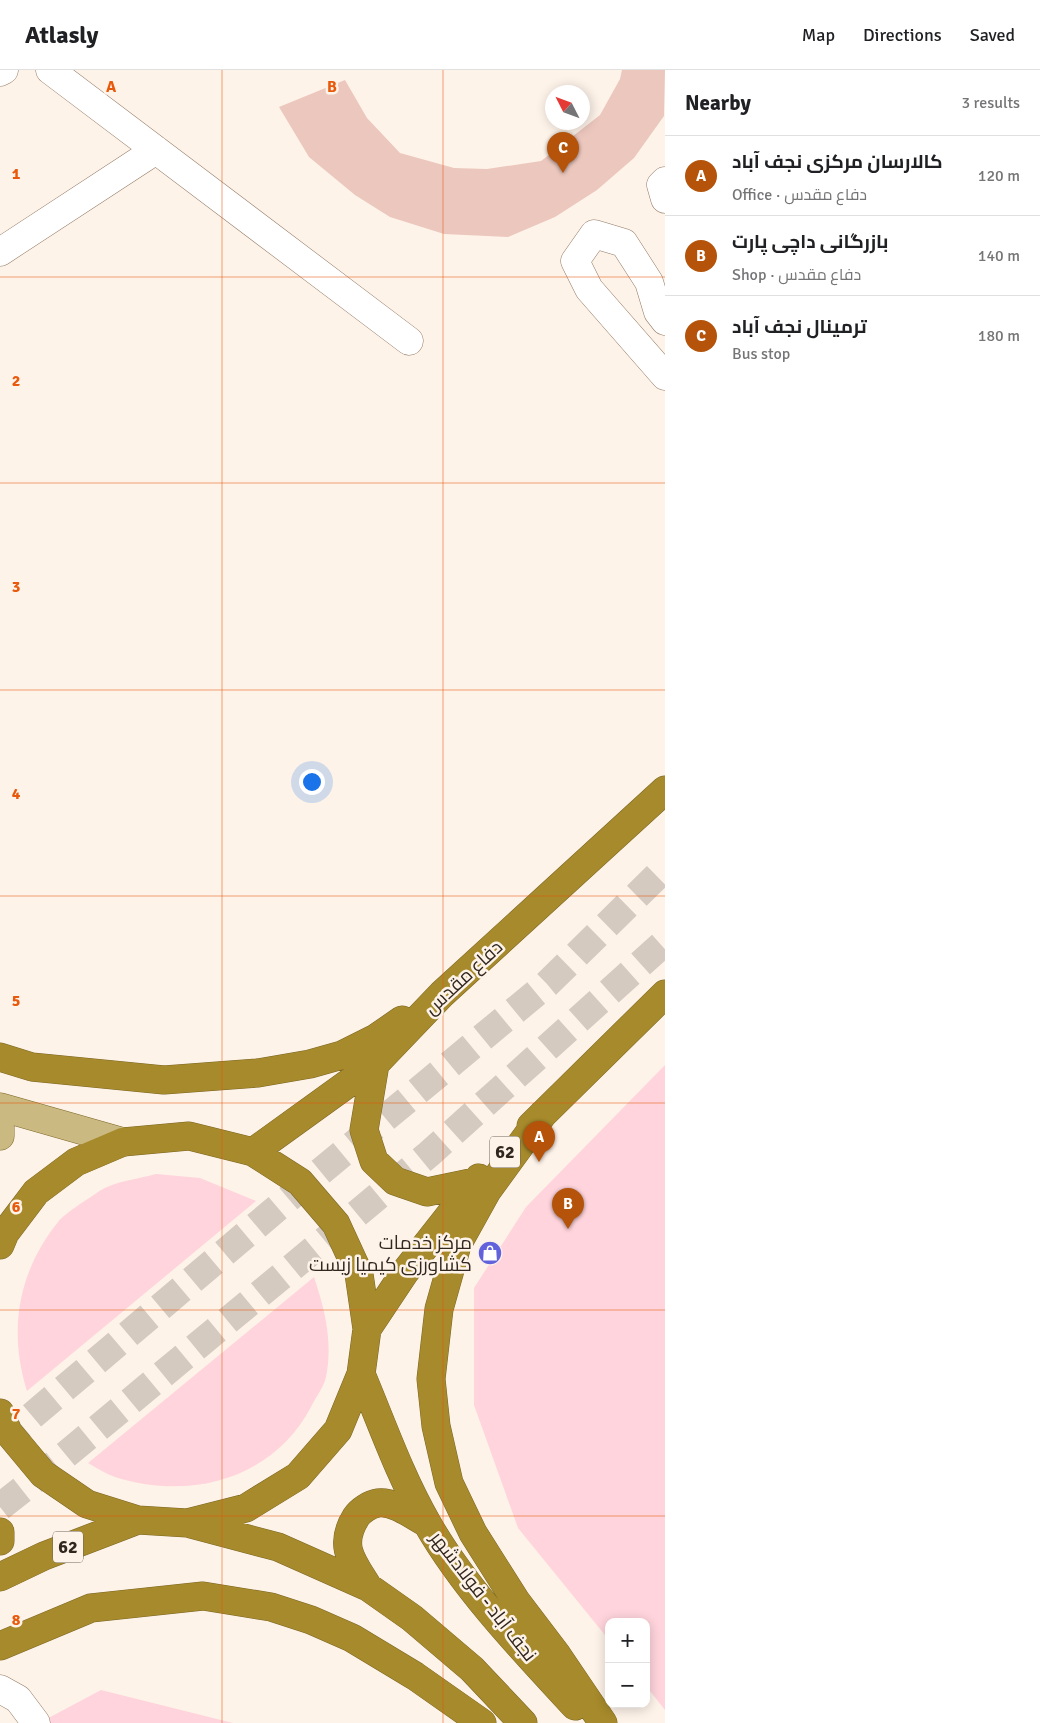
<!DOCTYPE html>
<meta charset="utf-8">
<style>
:root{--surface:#fff;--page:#f6f6f6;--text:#202124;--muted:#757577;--line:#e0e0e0;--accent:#b45309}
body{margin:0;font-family:Signika,Cairo,sans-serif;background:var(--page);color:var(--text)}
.controls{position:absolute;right:15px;bottom:15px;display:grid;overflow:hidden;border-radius:10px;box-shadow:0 2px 12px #0003}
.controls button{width:45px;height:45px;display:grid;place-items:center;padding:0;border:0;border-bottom:1px solid var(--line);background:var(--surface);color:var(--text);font:25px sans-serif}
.compass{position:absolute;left:545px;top:15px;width:45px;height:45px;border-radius:50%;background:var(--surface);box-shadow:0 2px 12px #0003;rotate:312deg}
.you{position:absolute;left:311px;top:711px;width:18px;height:18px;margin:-12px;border:4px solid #fff;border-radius:50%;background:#1a73e8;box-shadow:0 0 0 8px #1a73e833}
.badge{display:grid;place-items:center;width:32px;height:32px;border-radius:50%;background:var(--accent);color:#fff;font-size:16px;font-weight:700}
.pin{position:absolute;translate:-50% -41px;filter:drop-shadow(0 1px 2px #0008)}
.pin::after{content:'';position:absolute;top:26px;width:18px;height:15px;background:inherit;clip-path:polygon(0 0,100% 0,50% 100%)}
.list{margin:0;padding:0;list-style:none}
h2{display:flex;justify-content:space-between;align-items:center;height:65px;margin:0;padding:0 20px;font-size:21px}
h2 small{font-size:16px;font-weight:400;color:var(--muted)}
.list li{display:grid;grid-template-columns:32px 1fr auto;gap:15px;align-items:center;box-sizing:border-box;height:80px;padding:0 20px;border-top:1px solid var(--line)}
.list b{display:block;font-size:19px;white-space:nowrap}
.list p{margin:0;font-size:16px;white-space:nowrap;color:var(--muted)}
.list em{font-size:16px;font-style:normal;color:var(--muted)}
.map{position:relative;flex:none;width:665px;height:1653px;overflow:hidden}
header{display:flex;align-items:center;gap:30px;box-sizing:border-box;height:70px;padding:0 25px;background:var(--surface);border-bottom:1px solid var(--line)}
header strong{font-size:24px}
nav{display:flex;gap:28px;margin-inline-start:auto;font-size:18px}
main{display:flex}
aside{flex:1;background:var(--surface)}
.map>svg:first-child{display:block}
.green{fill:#ffd4dc}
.building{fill:#ecc7be}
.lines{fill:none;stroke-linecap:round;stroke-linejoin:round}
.highway-tunnel{stroke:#d5cac0;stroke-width:28;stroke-dasharray:28 14;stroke-linecap:butt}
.minor-casing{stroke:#937a65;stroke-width:29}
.major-casing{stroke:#7d6726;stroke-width:29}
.highway-casing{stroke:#7d6726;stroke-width:29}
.minor{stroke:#fff;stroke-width:28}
.major{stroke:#cab980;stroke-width:28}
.highway{stroke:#a68a2b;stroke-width:28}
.grid{fill:none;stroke:#e8590c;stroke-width:1;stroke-opacity:0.55}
.labels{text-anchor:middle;stroke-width:5;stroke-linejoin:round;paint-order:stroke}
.shield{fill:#fef3e9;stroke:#6f645b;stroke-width:1}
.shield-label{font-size:18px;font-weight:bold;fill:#32271e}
.street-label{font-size:19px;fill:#32271e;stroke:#fef3e9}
.poi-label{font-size:19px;fill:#32271e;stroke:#fef3e9;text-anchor:end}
.grid-label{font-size:16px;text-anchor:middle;font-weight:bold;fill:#e8590c;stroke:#fef3e9;stroke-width:5;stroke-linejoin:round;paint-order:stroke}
</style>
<header>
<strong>Atlasly</strong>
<nav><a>Map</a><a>Directions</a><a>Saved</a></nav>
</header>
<main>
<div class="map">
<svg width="665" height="1653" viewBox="0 0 665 1653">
<rect width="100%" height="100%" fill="#fef3e9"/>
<path class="green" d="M665 995V1640L646 1616V1552H609V1570L518 1458 474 1335V1218L526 1137Z
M156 1104 200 1108 256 1131 27 1321C8 1260 18 1202 58 1152 66 1142 90 1128 101 1120 116 1111 139 1109 156 1104Z
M314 1207C325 1240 333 1272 326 1307 324 1317 315 1328 311 1337 273 1409 190 1431 115 1407 106 1404 97 1398 88 1393Z
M101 1620 233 1653H39Z"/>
<path class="building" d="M622 0H665L664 46 634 88 597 120 555 147 508 167 444 164 390 147 355 125 309 87 279 37 345 10 367 48 400 83 454 98 487 99 541 91 600 45 620 9Z"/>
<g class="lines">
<path class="highway-tunnel" d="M0 1373 302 1117 547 914 665 798
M0 1437 57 1392 429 1084 665 872"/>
<g class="minor-casing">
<path id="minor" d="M50 0 409 271
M0 2 4 0
M665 111 661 115 665 129
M0 182 156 80
M665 251 658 242 649 212 624 173 594 164 575 191 589 219 665 306
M0 1619 18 1629 36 1653"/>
</g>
<g class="major-casing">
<path id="major" d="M0 1037 123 1072
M0 1057V1066"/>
</g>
<g class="highway-casing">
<path id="highway" d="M0 987 32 997 164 1010 258 1003 310 994 342 985 376 968 402 950
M375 994 364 1060 374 1091 395 1111 427 1122 475 1112
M543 1044 487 1121 457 1175 439 1239 431 1309 436 1356 449 1413 473 1463 516 1531 557 1585 603 1653
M531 1056 665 924
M253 1082 375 994 442 924 665 720
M0 1175 5 1163 36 1122 76 1092 123 1072 189 1066 253 1082 300 1112 336 1154 359 1204 367 1259 361 1304 338 1360 298 1406 246 1438 187 1453 138 1450 87 1434 43 1404 8 1362 0 1343
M367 1259 405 1202 479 1108
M361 1304C382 1354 400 1406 427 1453 464 1518 524 1581 575 1636
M191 1454 278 1477 368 1517 412 1548 472 1599 523 1653
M0 1462V1471
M0 1507 44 1486 138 1450
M368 1517C352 1491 338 1476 356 1447 360 1441 370 1434 378 1433 395 1431 413 1446 427 1453
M0 1576 91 1538 203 1526 271 1537 311 1550 352 1568 415 1606 482 1653"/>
</g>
<use href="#minor" class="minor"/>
<use href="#major" class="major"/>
<use href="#highway" class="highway"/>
</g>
<path class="grid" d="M222 0V1653M443 0V1653M0 207H665M0 413H665M0 620H665M0 826H665M0 1033H665M0 1240H665M0 1446H665"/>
<defs>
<g id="shop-disc" transform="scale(1.25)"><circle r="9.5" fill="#6263dc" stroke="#fef3e9"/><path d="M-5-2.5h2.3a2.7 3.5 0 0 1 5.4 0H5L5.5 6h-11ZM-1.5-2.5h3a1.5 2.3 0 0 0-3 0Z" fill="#fff"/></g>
</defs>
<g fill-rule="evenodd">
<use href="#shop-disc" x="490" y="1183"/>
</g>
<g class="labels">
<g class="shield">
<rect x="490" y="1066.5" width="30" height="31" rx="4"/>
<rect x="53" y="1461.5" width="30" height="31" rx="4"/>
</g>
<g class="shield-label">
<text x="505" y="1088">62</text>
<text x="68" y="1483">62</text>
</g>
<g class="street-label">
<text transform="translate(463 907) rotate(-43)" y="7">دفاع مقدس</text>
<text transform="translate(484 1526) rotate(52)" y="7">نجف آباد - فولادشهر</text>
</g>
<g class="poi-label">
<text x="472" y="1179">مرکز خدمات<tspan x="472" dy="22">کشاورزی کیمیا زیست</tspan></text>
</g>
</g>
<g class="grid-label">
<text x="111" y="22">A</text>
<text x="332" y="22">B</text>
<text x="16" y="109">1</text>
<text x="16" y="316">2</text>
<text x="16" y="522">3</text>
<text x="16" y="729">4</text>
<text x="16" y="936">5</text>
<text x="16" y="1142">6</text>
<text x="16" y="1349">7</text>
<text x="16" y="1555">8</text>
</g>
</svg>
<div class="controls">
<button>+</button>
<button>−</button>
</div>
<svg class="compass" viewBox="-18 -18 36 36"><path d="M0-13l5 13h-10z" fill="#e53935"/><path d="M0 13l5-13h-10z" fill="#757577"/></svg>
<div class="you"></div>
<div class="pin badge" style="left:539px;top:1092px">A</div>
<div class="pin badge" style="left:568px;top:1159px">B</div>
<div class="pin badge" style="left:563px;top:103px">C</div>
</div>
<aside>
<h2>Nearby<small>3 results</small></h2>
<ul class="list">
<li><span class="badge">A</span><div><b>کالارسان مرکزی نجف آباد</b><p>Office · دفاع مقدس</p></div><em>120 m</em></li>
<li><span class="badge">B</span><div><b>بازرگانی داچی پارت</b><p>Shop · دفاع مقدس</p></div><em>140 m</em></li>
<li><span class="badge">C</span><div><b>ترمینال نجف آباد</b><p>Bus stop</p></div><em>180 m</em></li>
</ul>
</aside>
</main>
